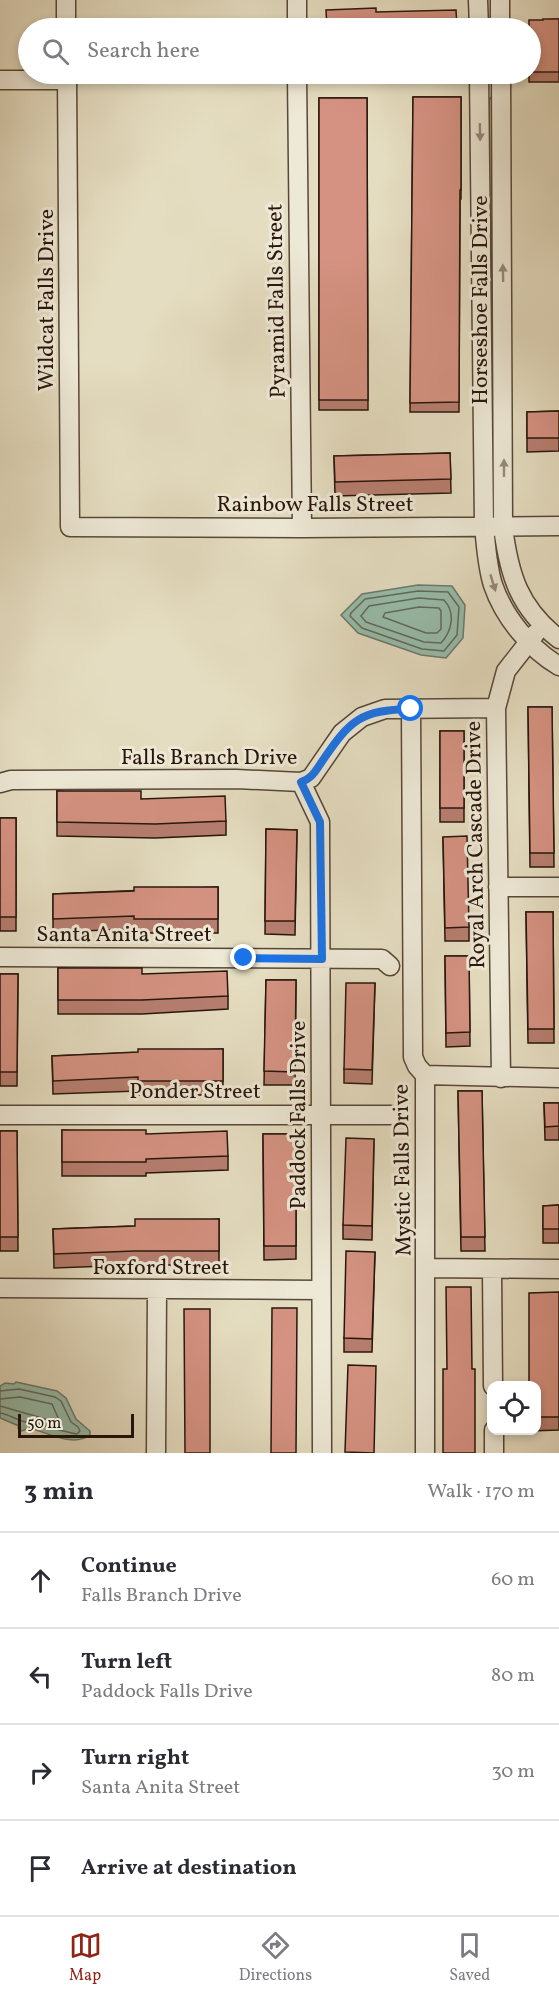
<!DOCTYPE html>
<meta charset="utf-8">
<style>
:root{--surface:#fff;--page:#f7f7f7;--text:#2b2b33;--muted:#7c7c81;--line:#e1e1e2;--accent:#8f2418}
body{margin:0;font-family:Vollkorn,serif;background:var(--page);color:var(--text)}
.controls{position:absolute;right:18px;bottom:18px;display:grid;overflow:hidden;border-radius:12px;box-shadow:0 3px 9px #0003}
.controls button{width:54px;height:54px;display:grid;place-items:center;padding:0;border:0;border-bottom:2px solid var(--line);background:var(--surface);color:var(--text);font:30px sans-serif}
.scale{position:absolute;left:18px;bottom:15px;width:116px;box-sizing:border-box;padding-left:6px;border:3px solid #28160b;border-top:0;font-size:16px;line-height:21px;white-space:nowrap;color:#28160b;-webkit-text-stroke:4px #eee9d7;paint-order:stroke}
.stop{position:absolute;width:18px;height:18px;margin:-14px;border:4px solid #1a73e8;border-radius:50%;background:#fff}
.stop.end{background:#1a73e8;border-color:#fff;box-shadow:0 2px 6px #0008}
.list{margin:0;padding:0;list-style:none}
h2{display:flex;justify-content:space-between;align-items:center;height:78px;margin:0;padding:0 24px;font-size:26px}
h2 small{font-size:20px;font-weight:400;color:var(--muted)}
.list li{display:grid;grid-template-columns:39px 1fr auto;gap:18px;align-items:center;box-sizing:border-box;height:96px;padding:0 24px;border-top:2px solid var(--line)}
.list b{display:block;font-size:22px;white-space:nowrap}
.list p{margin:0;font-size:20px;white-space:nowrap;color:var(--muted)}
.list em{font-size:20px;font-style:normal;color:var(--muted)}
.icon{flex:none;width:33px;height:33px;fill:none;stroke:currentColor;stroke-width:2;stroke-linecap:round;stroke-linejoin:round}
.map{position:relative;flex:none;width:559px;height:1453px;overflow:hidden}
.search{position:absolute;background:var(--surface);box-shadow:0 3px 9px #0003;left:18px;right:18px;top:18px;height:66px;display:flex;align-items:center;gap:15px;box-sizing:border-box;padding:0 21px;border-radius:33px;color:var(--muted);font-size:22px}
.sheet{height:462px;background:var(--surface)}
nav{display:flex;justify-content:space-around;align-items:center;box-sizing:border-box;height:84px;border-top:2px solid var(--line);background:var(--surface);font-size:16px;color:var(--muted)}
nav a{display:grid;justify-items:center;gap:3px}
nav .on{color:var(--accent)}
.map>svg:first-child{display:block}
.green{fill:#b5c192;stroke:#6e6c4e;stroke-width:1.5}
.water{fill:#97bdac;stroke:#6b7a6c;stroke-width:1.5}
.lines{fill:none;stroke-linecap:round;stroke-linejoin:round}
.shore{stroke:#606a5c;stroke-width:1.5}
.minor-casing{stroke:#574838;stroke-width:21}
.minor{stroke:#eee9d7;stroke-width:18}
.wall{fill:#b77e70;stroke:#28160b;stroke-width:1.5}
.building{fill:#d59282;stroke:#28160b;stroke-width:1.5}
.oneway{fill:#958a7b}
.route{stroke:#1a73e8;stroke-width:8}
.labels{text-anchor:middle;stroke-width:6;stroke-linejoin:round;paint-order:stroke}
.street-label{font-size:22px;fill:#28160b;stroke:#eee9d7}
</style>
<div class="map">
<svg width="559" height="1453" viewBox="0 0 559 1453">
<rect width="100%" height="100%" fill="#e5ddc1"/>
<filter id="stains"><feTurbulence type="fractalNoise" baseFrequency=".00333" numOctaves="4"/><feColorMatrix values="0 0 0 0 .2 0 0 0 0 .09 0 0 0 0 .02 0 0 0 .5 -.17"/></filter>
<radialGradient id="worn" r=".72"><stop offset=".6" stop-color="#630" stop-opacity="0"/><stop offset="1" stop-color="#630" stop-opacity=".3"/></radialGradient>
<path class="green" d="M492 96 493 255 489 250V100Z
M493 259 494 420 492 419 490 262Z"/>
<path class="water" d="M418 585 452 586 465 605 463 638 446 658 421 655 358 633 341 615 362 594Z
M16 1382 57 1391 66 1398 76 1419 90 1431V1435C73 1448 47 1432 29 1428L22 1431 18 1428 19 1426 0 1418V1386L5 1383 14 1384Z"/>
<g class="lines">
<path class="shore" d="M418 591 448 592 459 607 457 635 444 651 422 649 362 628 350 616 351 613 365 599Z
M419 598 444 600C456 613 452 631 441 643L424 642 366 622 361 616 369 606Z
M419 607 439 608 441 611V629L437 633H426L383 617 385 613Z
M0 1391 19 1389 55 1397 61 1401 71 1422 78 1427 80 1431 77 1434C60 1431 43 1424 26 1422 18 1421 9 1414 0 1413
M0 1399 20 1397 52 1404 59 1420 57 1422 49 1420 0 1406"/>
<g class="minor-casing">
<path id="minor" d="M66 0V28
M297 0V28
M478 0 479 28
M500 0V28
M67 74 70 527 302 528 559 526
M297 74 302 528
M479 74 484 526C486 545 487 566 493 585 504 617 530 649 559 666
M501 74 503 527C509 575 519 608 559 639
M0 80H67
M411 709 413 1057 417 1066 425 1075V1453
M301 782 320 822 322 1453
M0 783 11 780 236 779 301 782 311 778 342 733 362 717 385 709 496 708
M498 887H559
M0 957 382 959 390 966
M425 1075 559 1078
M501 1078 496 708 506 671 535 634
M0 1115H391
M426 1268 559 1269
M492 1269 493 1386
M0 1288 321 1290
M494 1430V1453
M156 1453 157 1290"/>
</g>
<use href="#minor" class="minor"/>
</g>
<path class="wall" d="M559 19V82H529V74H531V28L543 20Z
M413 97H461V199H460L459 412H410Z
M319 98H367L368 410H319Z
M559 411V451L527 452V412Z
M450 453 451 493 335 496 334 456Z
M528 707H552L554 867H530Z
M440 731H464V822H440Z
M57 791 141 799 226 821V835L155 838 57 836Z
M0 818H16V931H0Z
M266 829 297 830 295 935 265 934Z
M443 837 469 927V941H445Z
M218 887V933H134V929L53 932V894Z
M526 912H553L554 1043H528Z
M445 956H469L470 1046 446 1047Z
M58 968 142 974 228 996V1009L142 1014H58Z
M0 974H18L17 1086H0Z
M266 980H296L295 1085H264Z
M375 983 372 1084 344 1083V1069Z
M223 1049V1095H138V1091L53 1094 52 1056Z
M458 1091H482L485 1251H461Z
M544 1103H559V1140H545Z
M62 1130 146 1134 228 1156V1170L146 1173V1176H62Z
M0 1131H17L18 1251H0Z
M263 1134H296V1259L264 1260Z
M374 1139 372 1240 343 1239V1225Z
M559 1205V1243H543V1206Z
M219 1219V1265H135L54 1268 53 1229 135 1226Z
M375 1252 372 1352H344V1338Z
M559 1292V1430L529 1431H537V1386Z"/>
<path class="building" d="M376 8V12L456 10 457 28H327L326 10Z
M543 19H559V72H531V28H529V20H543Z
M413 97H461V190H460L459 402 410 403Z
M319 98H367L368 400H319Z
M559 411V438H527V412Z
M450 453 451 479 335 482 334 456Z
M528 707H552L554 853H530Z
M440 731H464V808H440Z
M57 791H141V799L225 796 226 821 155 824 57 822Z
M0 818H16V917H0Z
M266 829 297 830 295 921H265Z
M467 836 469 927 445 928 443 837Z
M134 887H218V919H134V916L53 919V894L134 891Z
M526 912H553L554 1029H528Z
M445 956H469L470 1032 446 1033Z
M58 968H142V974L227 971 228 996 142 1000H58Z
M0 974H18L17 1072H0Z
M266 980H296L295 1072 264 1071Z
M346 983H375L372 1070 344 1069Z
M138 1049H223V1081H138V1077L53 1081 52 1056 138 1052Z
M458 1091H482L485 1237H461Z
M544 1103H559V1126L545 1127Z
M62 1130H146V1134L227 1131 228 1156 146 1159V1162H62Z
M0 1131H17L18 1237H0Z
M263 1134H296V1246H264Z
M346 1138 374 1139 372 1226 343 1225Z
M559 1205V1229H543V1206Z
M135 1219H219V1251H135L54 1254 53 1229 135 1226Z
M346 1251 375 1252 372 1339 344 1338Z
M446 1287H471L472 1369H475V1453H443V1369H447Z
M559 1292V1417H537V1386H529V1293Z
M272 1308H297L296 1453H271Z
M184 1309H210V1453H185Z
M348 1365 376 1366 374 1453 345 1452Z"/>
<defs><path id="oneway-solid" d="M-6-.8H1V-3.2L6.5 0L1 3.2V.8H-6Z" transform="scale(1.5)"/></defs>
<g class="oneway">
<use href="#oneway-solid" transform="translate(480 132) rotate(89)"/>
<use href="#oneway-solid" transform="translate(503 273) rotate(-91)"/>
<use href="#oneway-solid" transform="translate(504 468) rotate(-90)"/>
<use href="#oneway-solid" transform="translate(493 583) rotate(73)"/>
</g>
<g class="lines">
<path class="route" d="M244 958 322 959 320 822 301 782C313 778 316 770 323 760 350 720 361 710 411 709"/>
</g>
<g class="labels">
<g class="street-label">
<text transform="translate(45 300) rotate(-90)" y="8">Wildcat Falls Drive</text>
<text transform="translate(479 300) rotate(-90)" y="8">Horseshoe Falls Drive</text>
<text transform="translate(275 301) rotate(-91)" y="8">Pyramid Falls Street</text>
<text x="315" y="511">Rainbow Falls Street</text>
<text x="209" y="764">Falls Branch Drive</text>
<text transform="translate(474 845) rotate(-91)" y="8">Royal Arch Cascade Drive</text>
<text x="124" y="941">Santa Anita Street</text>
<text x="195" y="1098">Ponder Street</text>
<text transform="translate(297 1115) rotate(-90)" y="8">Paddock Falls Drive</text>
<text transform="translate(401 1170) rotate(-91)" y="8">Mystic Falls Drive</text>
<text x="161" y="1274">Foxford Street</text>
</g>
</g>
<rect width="100%" height="100%" filter="url(#stains)"/>
<rect width="100%" height="100%" fill="url(#worn)"/>
</svg>
<div class="controls">
<button><svg class="icon" aria-label="locate" viewBox="0 0 24 24"><circle cx="12" cy="12" r="6"/><path d="M12 2v4M12 18v4M2 12h4M18 12h4"/></svg></button>
</div>
<div class="scale">50 m</div>
<div class="stop" style="left:411px;top:709px"></div>
<div class="stop end" style="left:244px;top:958px"></div>
<div class="search"><svg class="icon" aria-label="search" viewBox="0 0 24 24"><circle cx="10" cy="10" r="6"/><path d="M15 15l6 6"/></svg>Search here</div>
</div>
<section class="sheet">
<h2>3 min<small>Walk · 170 m</small></h2>
<ul class="list">
<li><svg class="icon" aria-label="ahead" viewBox="0 0 24 24"><path d="M12 20V5M6 11l6-6 6 6"/></svg><div><b>Continue</b><p>Falls Branch Drive</p></div><em>60 m</em></li>
<li><svg class="icon" aria-label="left" viewBox="0 0 24 24"><path d="M17 20v-9H6M10 6l-5 5 5 5"/></svg><div><b>Turn left</b><p>Paddock Falls Drive</p></div><em>80 m</em></li>
<li><svg class="icon" aria-label="right" viewBox="0 0 24 24"><path d="M7 20v-9h11M14 6l5 5-5 5"/></svg><div><b>Turn right</b><p>Santa Anita Street</p></div><em>30 m</em></li>
<li><svg class="icon" aria-label="arrive" viewBox="0 0 24 24"><path d="M6 21V4h12l-3 4 3 4H6"/></svg><div><b>Arrive at destination</b></div></li>
</ul>
</section>
<nav>
<a class="on"><svg class="icon" aria-label="map" viewBox="0 0 24 24"><path d="M3 6l6-2 6 2 6-2v14l-6 2-6-2-6 2zM9 4v14M15 6v14"/></svg>Map</a>
<a><svg class="icon" aria-label="directions" viewBox="0 0 24 24"><path d="M12 3l9 9-9 9-9-9zM9 14v-3h6M13 9l2 2-2 2"/></svg>Directions</a>
<a><svg class="icon" aria-label="saved" viewBox="0 0 24 24"><path d="M7 4h10v16l-5-4-5 4z"/></svg>Saved</a>
</nav>
